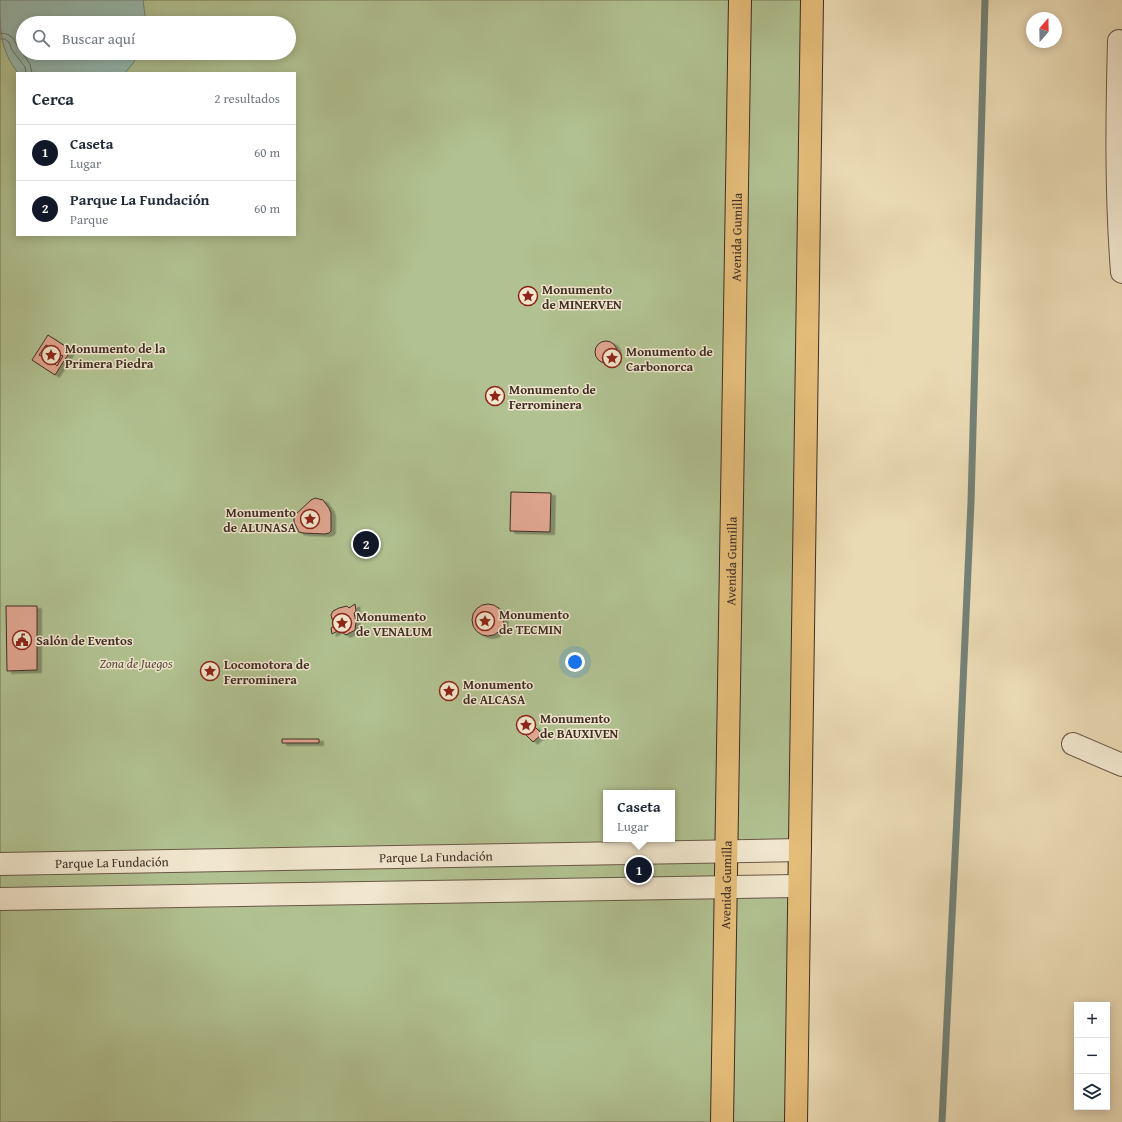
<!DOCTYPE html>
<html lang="es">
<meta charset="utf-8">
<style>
:root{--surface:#fff;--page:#f2f2f3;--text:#1f2937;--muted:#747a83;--line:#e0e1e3;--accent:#111827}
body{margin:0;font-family:"Gentium Book Plus",serif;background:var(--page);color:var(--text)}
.controls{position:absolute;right:12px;bottom:12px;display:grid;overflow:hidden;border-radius:0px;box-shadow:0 2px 10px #0003}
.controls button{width:36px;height:36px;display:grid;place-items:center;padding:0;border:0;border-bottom:1px solid var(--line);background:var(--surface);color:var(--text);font:20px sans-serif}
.compass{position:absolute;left:1026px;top:12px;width:36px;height:36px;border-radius:50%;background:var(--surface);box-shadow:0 2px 10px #0003;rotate:20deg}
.you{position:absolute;left:575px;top:662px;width:14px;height:14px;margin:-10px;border:3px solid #fff;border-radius:50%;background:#1a73e8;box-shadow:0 0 0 6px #1a73e833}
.badge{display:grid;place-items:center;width:26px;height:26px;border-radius:50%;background:var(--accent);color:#fff;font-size:13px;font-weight:700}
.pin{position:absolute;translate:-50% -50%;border:2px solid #fff;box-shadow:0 1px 4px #0006}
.popup{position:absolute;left:603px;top:790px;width:72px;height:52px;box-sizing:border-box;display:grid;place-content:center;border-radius:0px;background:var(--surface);filter:drop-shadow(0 1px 3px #0005);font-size:13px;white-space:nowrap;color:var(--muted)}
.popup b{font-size:15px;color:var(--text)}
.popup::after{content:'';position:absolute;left:50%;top:100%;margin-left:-8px;border:8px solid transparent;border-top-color:var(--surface)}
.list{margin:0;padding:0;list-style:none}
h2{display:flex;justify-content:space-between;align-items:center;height:52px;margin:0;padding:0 16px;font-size:17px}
h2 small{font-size:13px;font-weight:400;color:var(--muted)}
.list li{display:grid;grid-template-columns:26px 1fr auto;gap:12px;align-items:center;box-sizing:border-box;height:56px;padding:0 16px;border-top:1px solid var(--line)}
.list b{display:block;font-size:15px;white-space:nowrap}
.list p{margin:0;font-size:13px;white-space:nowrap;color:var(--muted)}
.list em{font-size:13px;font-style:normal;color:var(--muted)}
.icon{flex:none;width:22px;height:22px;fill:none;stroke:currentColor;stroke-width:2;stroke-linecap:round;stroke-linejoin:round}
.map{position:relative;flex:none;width:1122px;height:1122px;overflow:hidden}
.search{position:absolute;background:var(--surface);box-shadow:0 2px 10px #0003;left:16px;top:16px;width:280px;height:44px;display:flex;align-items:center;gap:10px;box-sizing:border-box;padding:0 14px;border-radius:22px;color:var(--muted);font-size:15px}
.panel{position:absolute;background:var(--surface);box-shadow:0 2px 10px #0003;left:16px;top:72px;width:280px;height:164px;border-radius:0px}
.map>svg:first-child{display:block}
.green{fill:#b1c191;stroke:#78775a;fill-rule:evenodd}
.water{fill:#98baaf;stroke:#748277}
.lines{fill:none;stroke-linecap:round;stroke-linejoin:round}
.shore{stroke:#6c746a;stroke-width:1}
.stream{stroke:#748277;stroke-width:7}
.building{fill:#e0a691;stroke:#3f2d24;filter:url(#shadow)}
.minor-casing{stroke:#6a5848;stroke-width:24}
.major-casing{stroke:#3f2d24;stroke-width:24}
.minor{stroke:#f1e7ce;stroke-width:22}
.major{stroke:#e5bd7a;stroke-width:22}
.labels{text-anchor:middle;stroke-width:3;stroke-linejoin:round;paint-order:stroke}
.street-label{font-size:13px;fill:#3f2d24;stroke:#f1e7ce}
.poi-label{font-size:13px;font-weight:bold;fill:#3f2d24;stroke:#f1e7ce;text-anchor:start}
.park-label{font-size:13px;font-style:italic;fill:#564b3a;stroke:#f1e7ce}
</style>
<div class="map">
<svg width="1122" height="1122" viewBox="0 0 1122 1122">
<defs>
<filter id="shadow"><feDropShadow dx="4.5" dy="2.5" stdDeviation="0" flood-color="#0004"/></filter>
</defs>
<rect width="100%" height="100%" fill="#eadab4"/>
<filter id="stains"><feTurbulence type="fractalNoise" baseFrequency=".005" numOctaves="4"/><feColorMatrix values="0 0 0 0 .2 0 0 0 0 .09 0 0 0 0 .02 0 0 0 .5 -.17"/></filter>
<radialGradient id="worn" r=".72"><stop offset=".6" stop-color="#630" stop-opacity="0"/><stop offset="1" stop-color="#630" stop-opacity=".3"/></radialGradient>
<path class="green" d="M0 0H740L722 1122H0ZM23 23H289V53H23ZM17 73H295V235H17ZM606 793H672V839H606Z
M745 0H809L797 849 729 850Z
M729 889H797L792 1122H727Z"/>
<path class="water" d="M0 0H143L146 23H23V53H139L134 62 125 73H18C0 50 0 30 0 0Z"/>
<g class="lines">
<path class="shore" d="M0 33 7 34 13 38 18 47 30 64 32 73
M0 39H5L9 42 12 50 25 67 26 73"/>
<path class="stream" d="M942 1122 959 775 971 502 985 0"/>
</g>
<path class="building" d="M48 335 71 350 55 375 32 360Z
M595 352a11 11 0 1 1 22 0a11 11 0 1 1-22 0Z
M46 345 48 346 41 356 39 355Z
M45 350 52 354 51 356 44 352Z
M52 354 58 359 57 360 51 356Z
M61 355 63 356 57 366 55 364Z
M511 492 551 493 550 532 510 531Z
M315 498 323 500 329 508 331 513V531L329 533 325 534 303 533 299 532 294 522V516L311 500Z
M472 620a16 16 0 1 1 32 0a16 16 0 1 1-32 0Z
M355 604 356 611 354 613 356 622 355 630 346 635 343 633 339 630 332 634 331 628 334 626 331 615 333 611 339 608 347 606 349 608Z
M6 606H37V670L7 671Z
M534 726 542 734 533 742 525 734Z
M282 739H319V743H282Z
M632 862H645V877H632Z"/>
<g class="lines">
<g class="minor-casing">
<g id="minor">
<path d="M1119 41C1117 118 1116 195 1122 272"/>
<path d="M1073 744 1122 765"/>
<path id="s1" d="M0 864 800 850"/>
<path d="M0 899 799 886"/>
</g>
</g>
<g class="major-casing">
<g id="major">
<path id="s2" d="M722 1122 740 0"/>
<path d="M796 1122 812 0"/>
</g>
</g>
<use href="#minor" class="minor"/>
<use href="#major" class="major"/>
</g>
<defs>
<g id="sight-ring" transform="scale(1)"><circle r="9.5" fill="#f1e7ce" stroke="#8f2418" stroke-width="1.5"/><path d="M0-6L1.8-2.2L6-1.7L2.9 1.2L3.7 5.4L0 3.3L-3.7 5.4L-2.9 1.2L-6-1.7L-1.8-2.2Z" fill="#8f2418"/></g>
<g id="civic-ring" transform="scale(1)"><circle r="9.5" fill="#f1e7ce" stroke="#8f2418" stroke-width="1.5"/><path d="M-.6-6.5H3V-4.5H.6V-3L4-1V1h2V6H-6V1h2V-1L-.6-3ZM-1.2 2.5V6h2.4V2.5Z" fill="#8f2418"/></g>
</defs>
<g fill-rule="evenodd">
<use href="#sight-ring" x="528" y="296"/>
<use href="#sight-ring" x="51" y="355"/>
<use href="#sight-ring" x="612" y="358"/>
<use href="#sight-ring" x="495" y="396"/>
<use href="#sight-ring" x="310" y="519"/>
<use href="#sight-ring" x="485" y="621"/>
<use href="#sight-ring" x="342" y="623"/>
<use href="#civic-ring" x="22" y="640"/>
<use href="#sight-ring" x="210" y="671"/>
<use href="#sight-ring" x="449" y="691"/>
<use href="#sight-ring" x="526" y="725"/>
</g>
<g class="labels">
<g class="street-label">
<text dy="5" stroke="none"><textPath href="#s2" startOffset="885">Avenida Gumilla</textPath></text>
<text dy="5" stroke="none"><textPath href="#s2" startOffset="561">Avenida Gumilla</textPath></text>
<text dy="5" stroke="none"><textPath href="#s1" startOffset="436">Parque La Fundación</textPath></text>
<text dy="5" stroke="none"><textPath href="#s1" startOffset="112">Parque La Fundación</textPath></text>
<text dy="5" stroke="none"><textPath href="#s2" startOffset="237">Avenida Gumilla</textPath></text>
</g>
<g class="poi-label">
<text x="542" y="294">Monumento<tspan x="542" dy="15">de MINERVEN</tspan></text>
<text x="65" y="353">Monumento de la<tspan x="65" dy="15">Primera Piedra</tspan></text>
<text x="626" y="356">Monumento de<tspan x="626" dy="15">Carbonorca</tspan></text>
<text x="509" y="394">Monumento de<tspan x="509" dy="15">Ferrominera</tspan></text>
<text x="296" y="517" text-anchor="end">Monumento<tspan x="296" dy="15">de ALUNASA</tspan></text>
<text x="499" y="619">Monumento<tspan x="499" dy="15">de TECMIN</tspan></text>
<text x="356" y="621">Monumento<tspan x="356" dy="15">de VENALUM</tspan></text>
<text x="36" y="645">Salón de Eventos</text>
<text x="224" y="669">Locomotora de<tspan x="224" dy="15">Ferrominera</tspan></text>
<text x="463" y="689">Monumento<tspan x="463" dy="15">de ALCASA</tspan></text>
<text x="540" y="723">Monumento<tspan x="540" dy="15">de BAUXIVEN</tspan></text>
</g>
<g class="park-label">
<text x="136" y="668">Zona de Juegos</text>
</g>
</g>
<rect width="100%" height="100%" filter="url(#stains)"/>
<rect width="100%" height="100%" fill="url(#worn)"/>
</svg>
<div class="controls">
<button>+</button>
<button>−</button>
<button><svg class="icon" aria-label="layers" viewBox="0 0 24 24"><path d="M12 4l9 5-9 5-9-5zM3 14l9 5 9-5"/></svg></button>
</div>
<svg class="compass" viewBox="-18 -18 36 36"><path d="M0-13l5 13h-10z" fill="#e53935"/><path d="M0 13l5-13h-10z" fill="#747a83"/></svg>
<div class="you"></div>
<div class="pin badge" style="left:639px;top:870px">1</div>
<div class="popup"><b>Caseta</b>Lugar</div>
<div class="pin badge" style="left:366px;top:544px">2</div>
<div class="search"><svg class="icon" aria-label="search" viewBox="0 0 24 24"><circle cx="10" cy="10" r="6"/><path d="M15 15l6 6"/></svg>Buscar aquí</div>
<section class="panel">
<h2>Cerca<small>2 resultados</small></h2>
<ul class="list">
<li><span class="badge">1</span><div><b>Caseta</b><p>Lugar</p></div><em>60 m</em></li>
<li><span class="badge">2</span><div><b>Parque La Fundación</b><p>Parque</p></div><em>60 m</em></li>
</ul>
</section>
</div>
